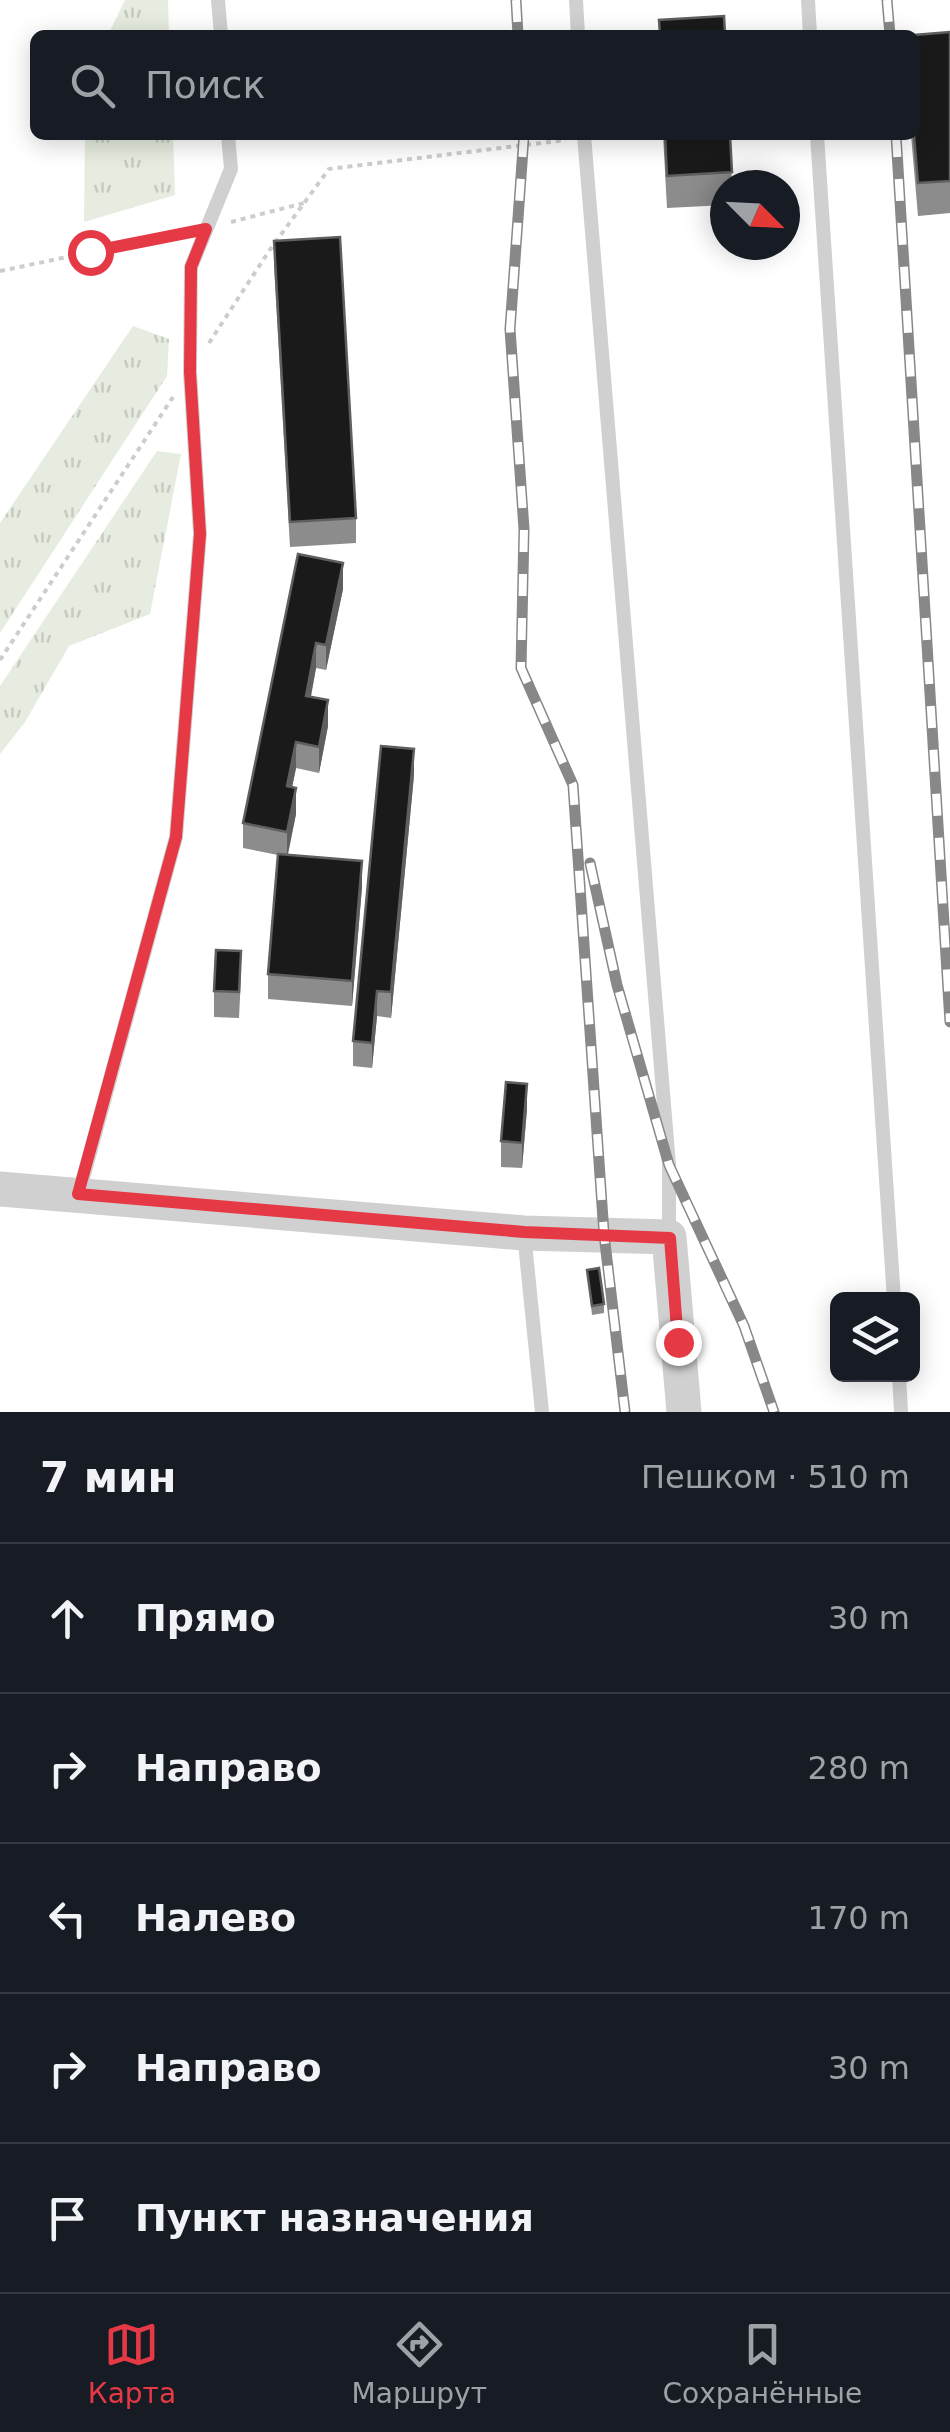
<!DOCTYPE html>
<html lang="ru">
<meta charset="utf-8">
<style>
:root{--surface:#171b24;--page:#20242c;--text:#f1f3f6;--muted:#9ea1a6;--line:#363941;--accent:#e63946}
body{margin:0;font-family:"DejaVu Sans",sans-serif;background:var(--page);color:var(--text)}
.controls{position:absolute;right:30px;bottom:30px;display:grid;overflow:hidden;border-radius:15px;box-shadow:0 5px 25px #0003}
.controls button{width:90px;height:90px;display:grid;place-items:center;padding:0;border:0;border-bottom:2px solid var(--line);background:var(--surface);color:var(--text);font:50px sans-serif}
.compass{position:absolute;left:710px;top:170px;width:90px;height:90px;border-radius:50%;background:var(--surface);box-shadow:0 5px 25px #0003;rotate:114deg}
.stop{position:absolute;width:30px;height:30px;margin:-22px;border:8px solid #e63946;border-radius:50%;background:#fff}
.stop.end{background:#e63946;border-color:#fff;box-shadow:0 2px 10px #0008}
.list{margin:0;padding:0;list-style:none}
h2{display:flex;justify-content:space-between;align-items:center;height:130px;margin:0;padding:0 40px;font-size:42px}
h2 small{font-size:32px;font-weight:400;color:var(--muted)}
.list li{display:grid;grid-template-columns:65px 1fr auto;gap:30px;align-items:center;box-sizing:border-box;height:150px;padding:0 40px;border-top:2px solid var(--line)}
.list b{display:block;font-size:38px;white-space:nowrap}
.list em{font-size:32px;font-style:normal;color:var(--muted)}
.icon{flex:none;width:55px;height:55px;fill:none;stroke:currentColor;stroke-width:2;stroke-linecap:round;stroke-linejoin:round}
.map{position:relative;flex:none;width:950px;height:1412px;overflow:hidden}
.search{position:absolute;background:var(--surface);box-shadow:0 5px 25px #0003;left:30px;right:30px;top:30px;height:110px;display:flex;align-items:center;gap:25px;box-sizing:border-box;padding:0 35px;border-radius:15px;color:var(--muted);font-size:38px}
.sheet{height:880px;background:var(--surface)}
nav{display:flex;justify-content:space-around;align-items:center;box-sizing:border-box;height:140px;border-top:2px solid var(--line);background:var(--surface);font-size:28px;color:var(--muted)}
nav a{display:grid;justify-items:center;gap:5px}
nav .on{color:var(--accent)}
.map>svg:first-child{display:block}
.grass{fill:url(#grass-tufts)}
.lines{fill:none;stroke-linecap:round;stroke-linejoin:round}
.path{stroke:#cdcdcd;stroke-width:4;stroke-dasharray:5 5;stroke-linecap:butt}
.service{stroke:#d0d0d0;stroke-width:14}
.tertiary{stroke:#d0d0d0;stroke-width:35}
.rail-casing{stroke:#888;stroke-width:11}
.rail{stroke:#fff;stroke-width:8;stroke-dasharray:22;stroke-linecap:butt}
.wall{fill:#8c8c8c}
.shaded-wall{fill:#5f5f5f}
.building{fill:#1a1a1a;stroke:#5f5f5f;stroke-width:2.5}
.route{stroke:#e63946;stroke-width:12}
</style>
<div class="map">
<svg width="950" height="1412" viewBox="0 0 950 1412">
<defs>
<pattern id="grass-tufts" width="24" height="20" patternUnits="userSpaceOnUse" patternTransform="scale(2.5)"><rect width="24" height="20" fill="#e6ecdf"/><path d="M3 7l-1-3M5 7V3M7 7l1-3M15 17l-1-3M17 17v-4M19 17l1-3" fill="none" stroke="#c6cbc0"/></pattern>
</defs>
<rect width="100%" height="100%" fill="#fff"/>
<path class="grass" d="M125 0H168L169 35H108Z
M85 135H173L175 195 84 222Z
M133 326 169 339 167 376 0 633V523Z
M157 451 181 454 150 614 69 646 25 722 0 754V686Z"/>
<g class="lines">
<path class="path" d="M231 222 304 203
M0 271 183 233
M209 343 269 251 329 169 566 140
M0 660 173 397"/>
<path class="service" d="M218 0 221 35
M576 0 578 35
M808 0 810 35
M584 135 669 1165V1237
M817 135 894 1300
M79 1193 176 837 200 534 190 372 191 267 231 169 228 135
M524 1233 542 1412
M899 1374 901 1412"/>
<path class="tertiary" d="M0 1189 524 1233 669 1237 684 1412"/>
<g class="rail-casing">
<path id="rail" d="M516 0 518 35
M887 0 890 35
M524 135 510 329 524 529 521 668 573 785 604 1234 625 1412
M896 135 950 1022
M590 863 617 985 669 1165 744 1326 774 1412"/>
</g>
<use href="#rail" class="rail"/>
</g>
<path class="wall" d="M950 32V213L918 216 911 135H915Z
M663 135H730L732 185H725V205L667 208Z
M274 241 356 518V543L290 547 274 266Z
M298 554 343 589 326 670 316 668 311 697 328 726 319 773 296 768 292 787 296 814 288 855 362 887 352 1006 268 999V974L278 855 243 848V823Z
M414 775 391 1018 377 1016 372 1068 353 1066V1041Z
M241 977 239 1018 214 1017V991Z
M527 1109 522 1168 501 1167V1141Z
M587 1270 604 1304V1313L592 1315Z"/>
<path class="shaded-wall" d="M343 563V589L326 670V645Z
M316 643V668L306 721V696Z
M328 700V726L319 773V747Z
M296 742V768L287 812V786Z
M414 749V775L391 1018V992Z
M296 788V814L287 857V832Z
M362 861V887L352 1006V981Z
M377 991V1016L372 1068V1043Z
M527 1084V1109L522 1168V1143Z"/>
<path class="building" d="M724 16 725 35H660L659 20Z
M950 32V181L918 183 914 135 915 35Z
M665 135H730L732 172 667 176Z
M340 237 356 518 290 522 274 241Z
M298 554 343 563 326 645 316 643 306 696 328 700 319 747 296 742 287 786 296 788 287 832 243 823Z
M381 746 414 749 391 992 377 991 372 1043 353 1041Z
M278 854 362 861 352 981 268 974Z
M216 950 241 951 239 992 214 991Z
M506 1082 527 1084 522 1143 501 1141Z
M599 1268 604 1304 592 1306 587 1270Z"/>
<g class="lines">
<path class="route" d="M90 252 206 229 191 267 190 372 200 534 176 837 78 1194 524 1232 670 1238 678 1342"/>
</g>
</svg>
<div class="controls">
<button><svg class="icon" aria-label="layers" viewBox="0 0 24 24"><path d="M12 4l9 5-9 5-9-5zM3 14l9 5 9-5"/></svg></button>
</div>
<svg class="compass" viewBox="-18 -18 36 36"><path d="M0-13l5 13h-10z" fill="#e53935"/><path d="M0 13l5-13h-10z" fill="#9ea1a6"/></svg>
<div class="stop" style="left:90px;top:252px"></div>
<div class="stop end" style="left:678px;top:1342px"></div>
<div class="search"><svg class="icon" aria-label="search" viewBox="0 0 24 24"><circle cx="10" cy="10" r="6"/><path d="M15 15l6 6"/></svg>Поиск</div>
</div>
<section class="sheet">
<h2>7 мин<small>Пешком · 510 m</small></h2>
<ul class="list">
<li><svg class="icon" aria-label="ahead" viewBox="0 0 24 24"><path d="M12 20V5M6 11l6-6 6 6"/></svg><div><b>Прямо</b></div><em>30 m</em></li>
<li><svg class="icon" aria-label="right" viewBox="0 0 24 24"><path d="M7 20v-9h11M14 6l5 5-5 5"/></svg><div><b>Направо</b></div><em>280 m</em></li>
<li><svg class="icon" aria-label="left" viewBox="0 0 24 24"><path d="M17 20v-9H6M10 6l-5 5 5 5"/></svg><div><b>Налево</b></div><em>170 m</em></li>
<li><svg class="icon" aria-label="right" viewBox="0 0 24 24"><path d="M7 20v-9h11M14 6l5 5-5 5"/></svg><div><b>Направо</b></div><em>30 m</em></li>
<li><svg class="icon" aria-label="arrive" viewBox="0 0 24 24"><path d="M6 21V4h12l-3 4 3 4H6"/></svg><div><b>Пункт назначения</b></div></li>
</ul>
</section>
<nav>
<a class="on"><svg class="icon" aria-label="map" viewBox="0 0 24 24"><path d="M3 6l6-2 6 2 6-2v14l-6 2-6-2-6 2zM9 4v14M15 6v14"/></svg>Карта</a>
<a><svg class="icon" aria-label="directions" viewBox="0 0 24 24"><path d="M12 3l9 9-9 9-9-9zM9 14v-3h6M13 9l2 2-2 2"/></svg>Маршрут</a>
<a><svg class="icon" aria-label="saved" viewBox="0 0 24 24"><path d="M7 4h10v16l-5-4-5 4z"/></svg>Сохранённые</a>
</nav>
